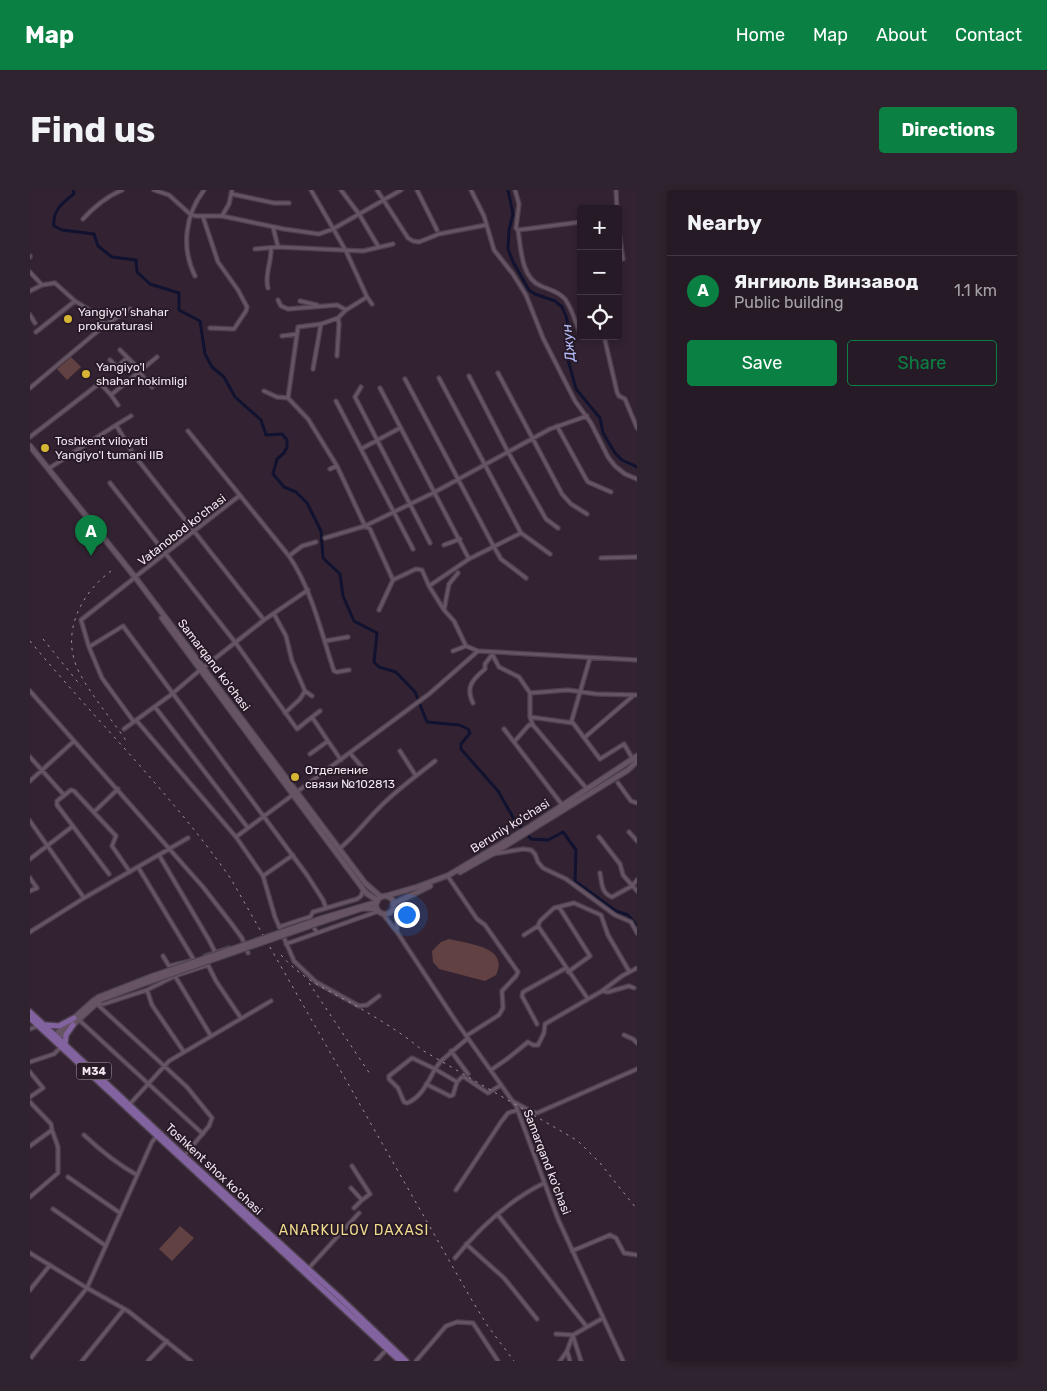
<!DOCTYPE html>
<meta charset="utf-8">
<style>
:root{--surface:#261a26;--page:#2e232e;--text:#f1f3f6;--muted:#a4a1a7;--line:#423843;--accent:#0b8043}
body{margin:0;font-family:Rubik,sans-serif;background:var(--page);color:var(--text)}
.controls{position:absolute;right:15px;top:15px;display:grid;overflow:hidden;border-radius:5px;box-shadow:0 2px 8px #0003}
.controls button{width:45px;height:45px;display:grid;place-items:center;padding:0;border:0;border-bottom:1px solid var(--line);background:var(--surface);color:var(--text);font:25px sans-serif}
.you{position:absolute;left:376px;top:724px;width:18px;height:18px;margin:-12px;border:4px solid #fff;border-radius:50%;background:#1a73e8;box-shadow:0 0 0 8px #1a73e833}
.badge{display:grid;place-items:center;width:32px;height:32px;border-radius:50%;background:var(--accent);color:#fff;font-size:16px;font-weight:700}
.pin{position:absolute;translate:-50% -41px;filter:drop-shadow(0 1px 2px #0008)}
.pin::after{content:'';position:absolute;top:26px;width:18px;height:15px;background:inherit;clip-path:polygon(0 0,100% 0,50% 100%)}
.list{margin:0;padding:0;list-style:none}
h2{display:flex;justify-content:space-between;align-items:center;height:65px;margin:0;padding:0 20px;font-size:21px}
h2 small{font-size:16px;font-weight:400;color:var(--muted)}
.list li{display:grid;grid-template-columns:32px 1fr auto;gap:15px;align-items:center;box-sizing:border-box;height:70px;padding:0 20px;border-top:1px solid var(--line)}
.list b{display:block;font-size:19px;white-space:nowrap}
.list p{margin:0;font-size:16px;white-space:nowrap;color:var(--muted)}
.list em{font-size:16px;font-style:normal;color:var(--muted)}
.actions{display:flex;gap:10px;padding:15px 20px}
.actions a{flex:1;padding:11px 0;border:1px solid var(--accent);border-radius:5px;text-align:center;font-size:18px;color:var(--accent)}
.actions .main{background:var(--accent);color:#fff}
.icon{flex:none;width:28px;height:28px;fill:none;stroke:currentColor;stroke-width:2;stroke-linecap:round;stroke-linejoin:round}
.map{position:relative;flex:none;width:607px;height:1171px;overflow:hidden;border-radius:5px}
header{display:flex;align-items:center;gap:30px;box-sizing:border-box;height:70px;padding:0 25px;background:var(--accent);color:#fff}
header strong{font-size:24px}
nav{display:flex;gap:28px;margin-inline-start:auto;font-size:18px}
.intro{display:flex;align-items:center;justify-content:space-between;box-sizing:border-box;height:120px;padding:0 30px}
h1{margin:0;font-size:35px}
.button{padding:12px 22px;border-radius:5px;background:var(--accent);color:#fff;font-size:18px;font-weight:700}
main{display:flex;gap:30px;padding:0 30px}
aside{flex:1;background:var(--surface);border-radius:5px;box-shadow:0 2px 8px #0003}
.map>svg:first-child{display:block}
.green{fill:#614141}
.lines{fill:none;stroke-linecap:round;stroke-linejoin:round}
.canal{stroke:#101230;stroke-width:3}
.street-casing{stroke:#4d404d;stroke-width:5.5}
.secondary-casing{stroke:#4d404d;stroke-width:7}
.primary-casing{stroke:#4d404d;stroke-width:8}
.street{stroke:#665464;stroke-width:3}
.secondary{stroke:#665464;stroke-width:4.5}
.primary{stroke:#82629f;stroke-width:5}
.rail{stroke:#a0939f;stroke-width:1;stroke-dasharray:2.5 5;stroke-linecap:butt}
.secondary-bridge-casing{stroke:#4d404d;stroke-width:7;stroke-linecap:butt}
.secondary-bridge{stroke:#665464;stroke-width:4.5}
.poi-dot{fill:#d5b534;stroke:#291a28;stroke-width:2}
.labels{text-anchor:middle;stroke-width:4;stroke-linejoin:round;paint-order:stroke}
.shield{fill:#291a28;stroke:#b4a9b4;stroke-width:1}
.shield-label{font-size:11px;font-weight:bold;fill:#f0e6f0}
.poi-label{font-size:12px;fill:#f0e6f0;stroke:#291a28;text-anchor:start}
.street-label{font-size:12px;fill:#f0e6f0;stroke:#291a28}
.water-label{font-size:14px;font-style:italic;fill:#b5bffe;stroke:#291a28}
.neighbourhood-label{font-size:14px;letter-spacing:1px;fill:#f0da8d;stroke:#291a28}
</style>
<header>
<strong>Map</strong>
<nav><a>Home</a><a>Map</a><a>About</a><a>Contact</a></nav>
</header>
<div class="intro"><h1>Find us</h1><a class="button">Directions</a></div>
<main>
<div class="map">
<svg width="607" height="1171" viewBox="0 0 607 1171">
<rect width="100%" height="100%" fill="#332332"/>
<path class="green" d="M41 167 51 177 37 190 27 179Z
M419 749C437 754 480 756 466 785L455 791 409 779 403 772 402 761 411 752Z
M150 1036 164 1048 142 1071 129 1059Z"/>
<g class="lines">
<path class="canal" d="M43 0 44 4C33 12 22 21 24 36L32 40 64 44 68 56 82 67 106 70 107 82 120 94 149 103V120L170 131 175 164 182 177 194 187 205 207 231 230 236 245 252 244 257 250V257L254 263 247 269 243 284 254 297 266 302 277 313 291 341 293 368 310 384 313 406 324 431 347 443 344 472 349 477 366 482 385 502 397 532 429 535 438 539 440 543 431 554V559L468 601 484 629 501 649 518 650 533 642 546 660 545 691 586 721 598 725 607 736
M478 0 483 24 479 40 478 59 483 72 499 100 505 104 525 111 532 117 536 126 538 135 537 166 546 199 570 228 573 243 585 263 592 270 607 277"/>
<g class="street-casing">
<path id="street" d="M124 0 139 5 160 24 166 26H192L254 39 289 44 303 39 371 0
M281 0 316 61 337 107 342 114
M311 0 329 24 348 56
M347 0 378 48 383 51 389 52 409 44 456 35
M387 0 407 40
M441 0 454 26 464 60 483 84 496 105 513 148 545 211 561 233 578 267 585 276 595 284 607 289
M485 0 489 14 486 38 488 40C491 58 491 88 511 96 520 100 528 101 535 109 543 120 545 133 551 145
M586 0 587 19
M202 4 244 13H259
M192 26 199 14 202 0
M173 27 188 72 208 100 217 117 216 121 204 139 180 138
M53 29C63 18 78 6 92 0
M588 35 593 69
M243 37 248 57
M488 40 551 32
M225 59 248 57 333 61 363 54
M0 66V67
M0 82 12 95
M165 86C151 58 155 25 174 0
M238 98C234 86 242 71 241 58
M0 101 12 95 25 93 45 111 66 124 75 135
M248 110 251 116 258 119 307 115 316 120
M270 111 287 115
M0 125 5 133
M6 142 45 111
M252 146 267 144
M574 146 587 202 589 206 595 209 607 238
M90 160 111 181
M307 166 309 134 308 128
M80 170 87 177 97 168
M283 179 291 134
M109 182 122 197
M468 183 532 304 541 314 557 324
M439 186 478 262 516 329 528 338
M409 188 491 343
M375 189 464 357 471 369 496 388
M331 197 325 207 400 353
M0 198 75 135 100 119
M350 198 439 369
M234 201 247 207 258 208 278 229 307 276 335 336 340 339 363 390 386 379 392 380 399 396 414 420 424 431 436 456
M81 205 88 215
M258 208 268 137 291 134 308 128 316 120 337 107
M306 211 383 359
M101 226 86 235 104 265 234 430
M527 236 556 289 558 292 581 302
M158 241 259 366C282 400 291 442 304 481L307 482 319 480
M0 247 70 193 81 205 127 167
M331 259 370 238
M18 279 86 235
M300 279 307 276
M80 293 205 452 267 539 282 527
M295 348 335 336 405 302 520 239 557 226
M414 355 430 349
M259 366 272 356 286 352
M571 368 607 367
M105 387 209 306
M103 389 51 430 59 457 72 488 104 532
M399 396 439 369 491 343 520 364
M349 420 363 390
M414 420 419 394 428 383
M244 424 256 446 262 471 275 501
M295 451 318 447
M59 457 93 436 277 685 293 710 296 718
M423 461 436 456 448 461
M461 462 469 477 489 487 500 503V527L503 535 557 599
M174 477 234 430 278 400
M0 501 173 697 201 733 212 748 218 763
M500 503 538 500 566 504 607 505
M443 513C435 497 443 489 455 479V474L461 466
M125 517 218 638
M290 521 282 527 298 551
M255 523 270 509 275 501 282 506
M500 527 543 533 570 569 594 554 601 566
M106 530 206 647 233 686 245 727 264 771 286 792 329 816 337 815 349 806
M541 533 560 468
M94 539 142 504 170 480
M474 539 533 616
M554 548 604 505
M484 552 499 535H503
M370 561 386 586
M320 563 337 583
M280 564 298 551 311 570
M0 567 34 605
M0 591 44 551
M588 593 601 611 607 613
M64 622 88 599
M0 631 54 708
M599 642 607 651
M206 647 399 504 448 461 607 470
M569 647 590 674 593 685 607 701
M309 659C324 647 335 632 348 619 365 601 385 587 405 571
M463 664 493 659 501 660 505 664 508 672 513 678 536 689 585 725 601 732 607 743
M129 665 179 750 185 762
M0 669 43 636
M108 677 164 770
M570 683C572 693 571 703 582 707L602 696 607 690
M79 684 27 615V611L41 600 44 601 86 646 82 656 100 682
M233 686 263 665
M0 688 7 698 0 701
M419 688 447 729 455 735 488 782 486 786 472 801 473 818 469 825 436 846
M363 717 367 724V741
M529 717 560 766 538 782
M352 723 367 742 425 830 486 916 528 1029 593 1171
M508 736 558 809
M249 737 279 727
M0 742 54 708 158 648
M287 743 279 729 283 722 327 709 331 706 333 700
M494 745 508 736 510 731 524 718 544 713 571 725 578 745 599 781
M256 754 349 721
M133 766 181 846
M175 766 199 758
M178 775 186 791 211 828
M140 776 164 770
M117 800 122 815 154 862
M572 801 578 802 599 796 604 798
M67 814H74L117 800 145 786 178 775
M68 815 157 897 182 928 179 936 154 966
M48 829 173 944
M507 834 492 806 493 802 536 778
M0 839 8 836
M594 845 603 849 607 853
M421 861 438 884
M382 868 405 879C398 892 391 908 377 913L374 912 368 898 359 889V886Z
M0 872 24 864 31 857
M461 880 477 869 498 852 503 855H508L514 843 515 834 572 801 592 786 607 778
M0 882 13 898 0 907
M427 892 432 887H434L458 903 471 895
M396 894 420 906 423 905 427 892 405 879 411 871 438 848
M0 912 21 934 22 940
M484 912 502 922 507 923 607 879
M99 915 139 871 241 811
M54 945C70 960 87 974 107 985
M0 956 22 940 28 957V983L0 1007
M38 987 90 1023
M321 998 332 1010 340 1004 322 976
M426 1000 471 932 478 923 487 920
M324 1018 332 1010
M23 1019 76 1056
M468 1025 557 1137
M436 1054 474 1088 507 1129
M542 1061 580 1045 586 1048 594 1063 607 1065
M0 1063 57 1098 98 1121 161 1171
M425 1068C450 1037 478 1011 514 993
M278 1079 329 1023
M0 1100 20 1075
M526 1144 543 1145 573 1128
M543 1146 551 1171
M537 1161 540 1171
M0 1169 57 1098 122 952 126 947
M52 1171 94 1119
M118 1171 137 1151
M346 1171 357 1159
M386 1171 416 1136 427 1132 443 1133 468 1171
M530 1171 537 1161 543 1145"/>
</g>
<g class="secondary-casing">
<path id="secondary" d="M0 256 105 387 335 693 351 707
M132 428 336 703 347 710
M430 682 462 664 585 588 598 580 607 571
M356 706 387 697 419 685 501 636 607 566
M346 715a9 9 0 1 1 18 0a9 9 0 1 1-18 0Z
M363 714 400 696
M293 728 347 712
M294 731 333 718 347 719
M23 847 63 811 69 807
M27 850 70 810"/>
</g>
<g class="primary-casing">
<path id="primary" d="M0 822 154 966 309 1107 376 1171
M0 828 370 1171
M16 835 29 836 44 828
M35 854 36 845 43 835"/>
</g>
<use href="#street" class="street"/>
<use href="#secondary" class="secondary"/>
<use href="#primary" class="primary"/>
<path class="rail" d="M81 381C50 404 30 444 49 482 62 507 81 528 97 552
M13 449 51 496
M0 451C66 531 141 603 201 689L440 1107 457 1135 484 1171
M251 765C271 788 295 799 321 813 345 827 371 842 392 860L548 951 570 973 606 1018
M279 793 340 884"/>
<g class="secondary-bridge-casing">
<path id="secondary-bridge" d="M69 807 120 787 293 728
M70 810 121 791 294 731"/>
</g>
<use href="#secondary-bridge" class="secondary-bridge"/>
</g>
<g class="poi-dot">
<circle cx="38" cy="129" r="5"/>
<circle cx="56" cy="184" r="5"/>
<circle cx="15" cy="258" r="5"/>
<circle cx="265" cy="587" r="5"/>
</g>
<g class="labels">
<rect class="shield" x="46.5" y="872.5" width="35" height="17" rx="4"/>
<g class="shield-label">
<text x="64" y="885">M34</text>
</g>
<g class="poi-label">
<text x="48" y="126">Yangiyo'l shahar<tspan x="48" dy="14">prokuraturasi</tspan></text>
<text x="66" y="181">Yangiyo'l<tspan x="66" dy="14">shahar hokimligi</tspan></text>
<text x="25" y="255">Toshkent viloyati<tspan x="25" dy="14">Yangiyo'l tumani IIB</tspan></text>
<text x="275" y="584">Отделение<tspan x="275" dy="14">связи №102813</tspan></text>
</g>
<g class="street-label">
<text transform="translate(152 340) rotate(-38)" y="4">Vatanobod ko'chasi</text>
<text transform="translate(184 475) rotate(53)" y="4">Samarqand ko'chasi</text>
<text transform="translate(480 636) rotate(-32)" y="4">Beruniy ko'chasi</text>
<text transform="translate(517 972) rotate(69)" y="4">Samarqand ko'chasi</text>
<text transform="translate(184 979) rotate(43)" y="4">Toshkent shox ko'chasi</text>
</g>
<g class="water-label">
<text transform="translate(538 153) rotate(-96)" y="5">Джун</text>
</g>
<g class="neighbourhood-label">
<text x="324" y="1045">ANARKULOV DAXASI</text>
</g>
</g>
</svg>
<div class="controls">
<button>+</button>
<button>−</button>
<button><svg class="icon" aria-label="locate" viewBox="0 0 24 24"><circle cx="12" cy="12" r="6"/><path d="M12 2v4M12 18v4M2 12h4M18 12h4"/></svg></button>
</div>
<div class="you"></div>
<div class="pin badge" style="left:61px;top:366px">A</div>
</div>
<aside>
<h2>Nearby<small></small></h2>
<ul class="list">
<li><span class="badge">A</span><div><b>Янгиюль Винзавод</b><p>Public building</p></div><em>1.1 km</em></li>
</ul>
<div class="actions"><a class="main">Save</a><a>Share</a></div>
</aside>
</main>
